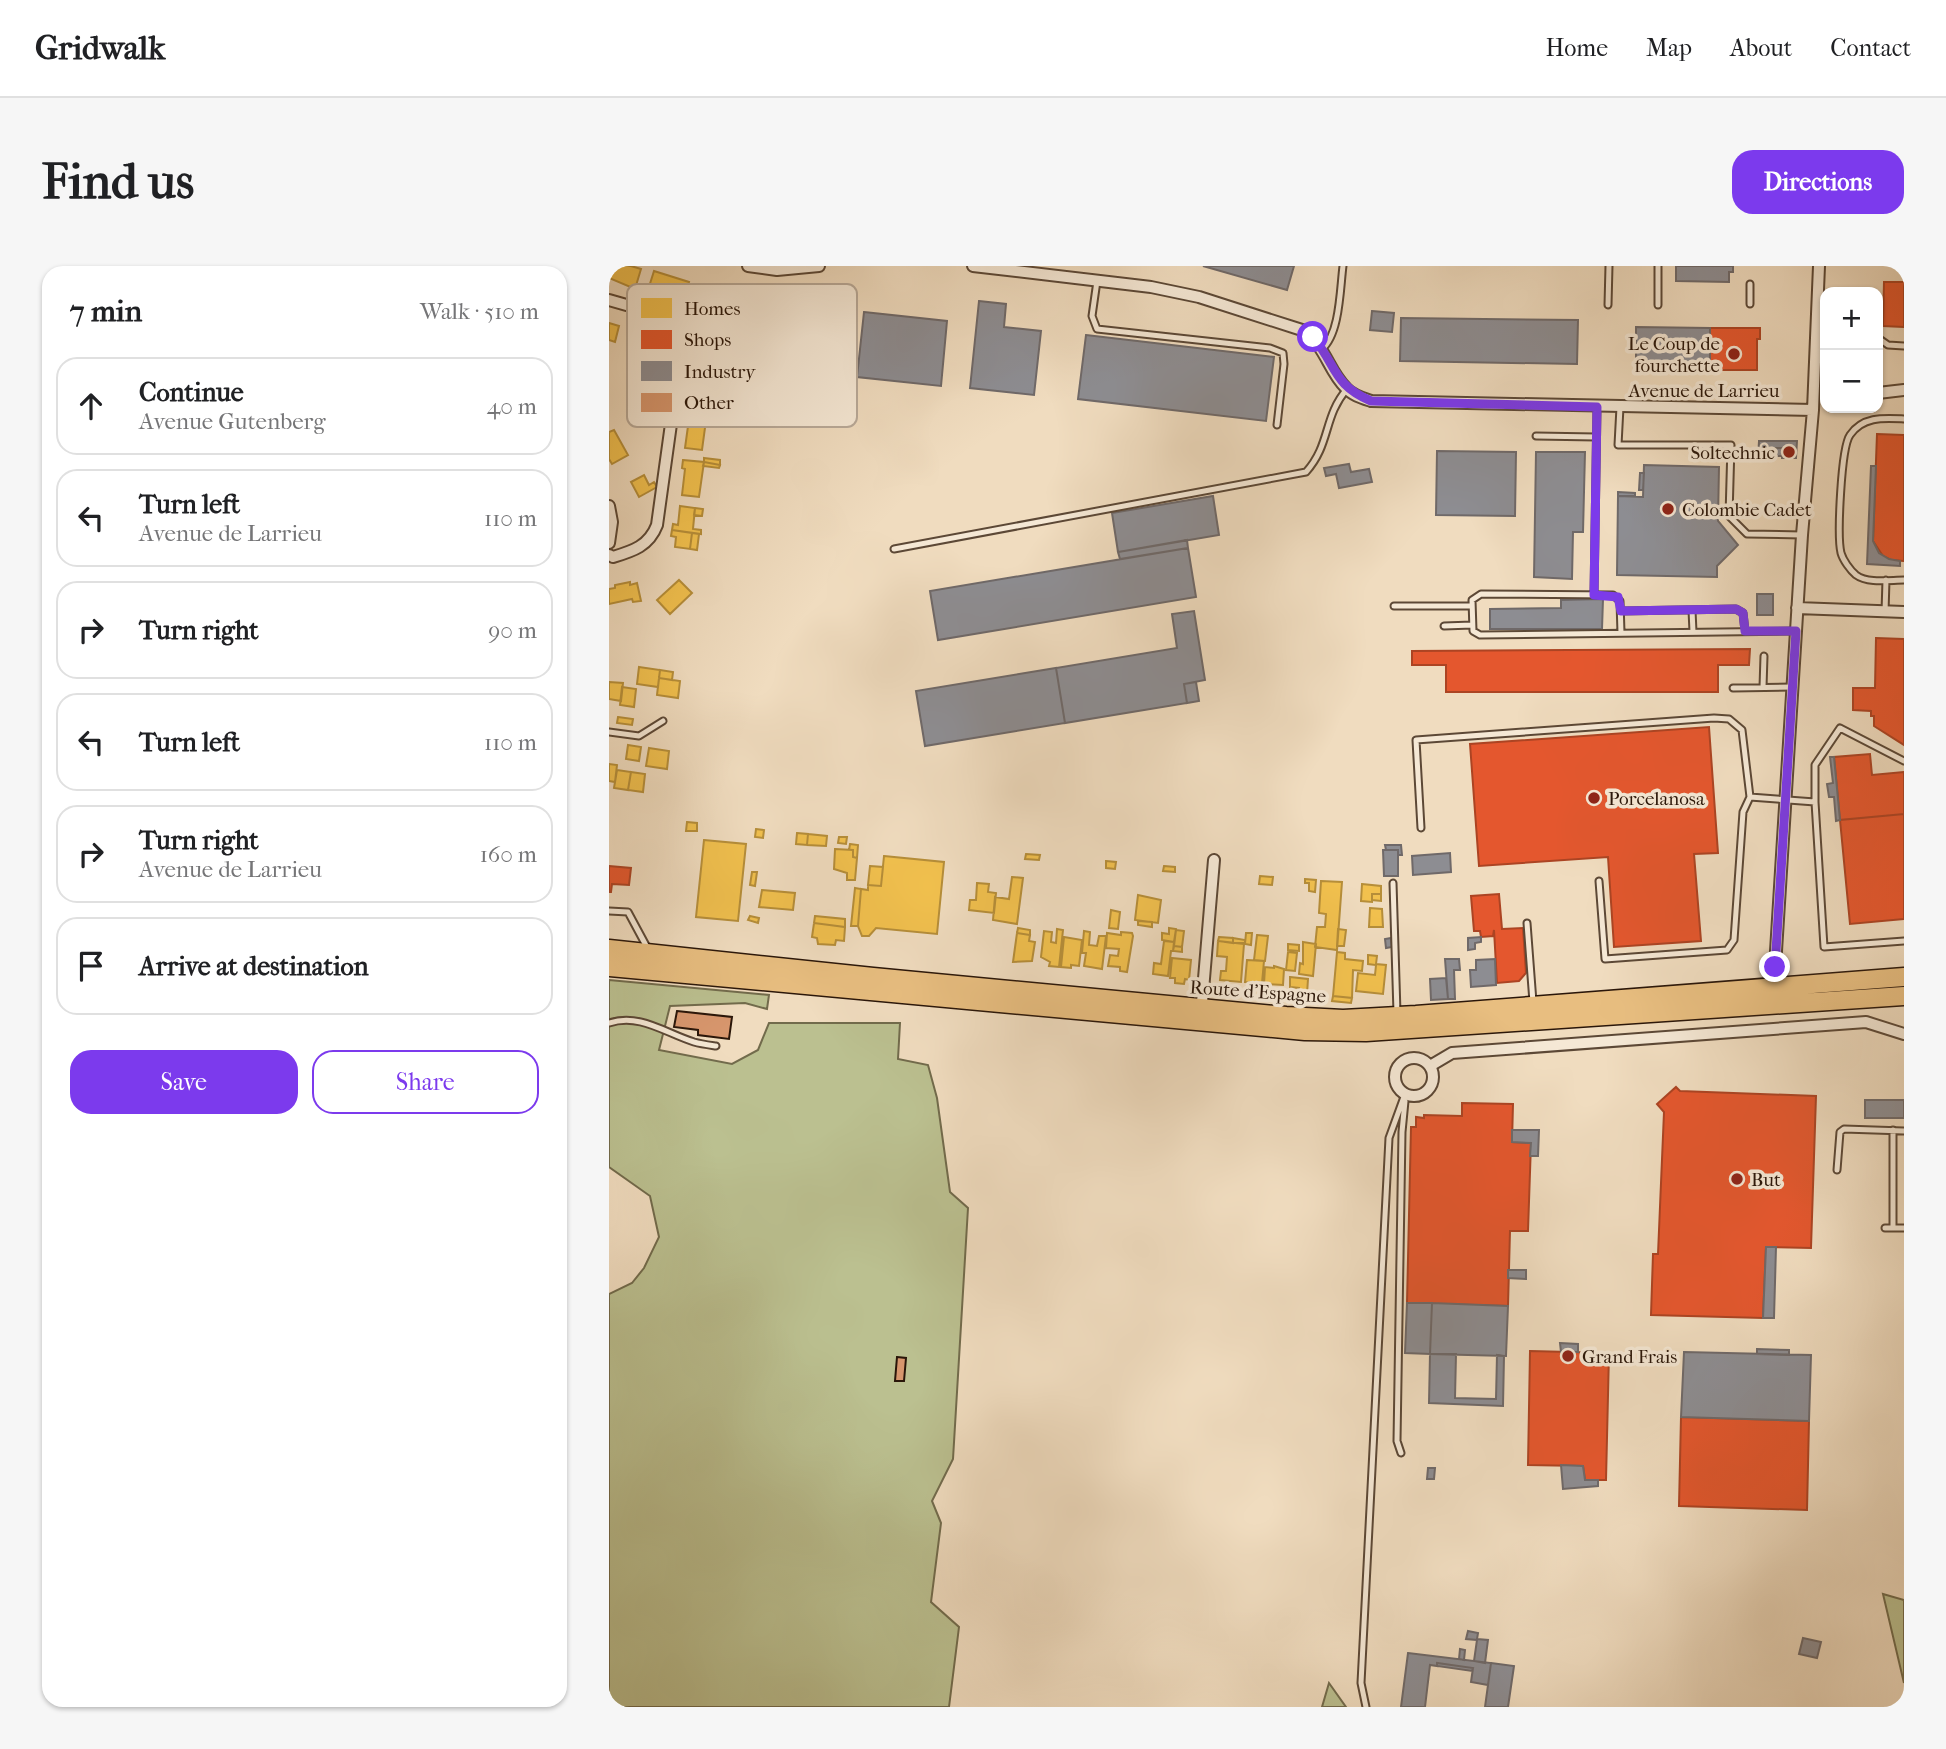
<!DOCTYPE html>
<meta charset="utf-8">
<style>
:root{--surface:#fff;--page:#f6f6f6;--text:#202124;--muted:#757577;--line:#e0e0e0;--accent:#7c3aed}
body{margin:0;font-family:"IM FELL French Canon",serif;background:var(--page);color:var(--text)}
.controls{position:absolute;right:21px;top:21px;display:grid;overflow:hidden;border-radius:14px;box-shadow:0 2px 5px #0004}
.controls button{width:63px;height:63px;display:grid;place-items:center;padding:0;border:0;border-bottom:2px solid var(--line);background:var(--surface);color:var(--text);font:35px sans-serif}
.stop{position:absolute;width:21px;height:21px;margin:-16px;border:5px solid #7c3aed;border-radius:50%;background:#fff}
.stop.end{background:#7c3aed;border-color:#fff;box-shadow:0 2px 7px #0008}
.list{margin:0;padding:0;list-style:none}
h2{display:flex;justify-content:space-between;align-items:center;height:91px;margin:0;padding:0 28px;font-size:30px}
h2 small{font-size:23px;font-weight:400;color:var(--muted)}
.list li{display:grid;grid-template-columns:46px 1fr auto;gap:21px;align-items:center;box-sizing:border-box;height:98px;margin:0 14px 14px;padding:0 14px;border:2px solid var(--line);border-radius:21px}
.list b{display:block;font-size:26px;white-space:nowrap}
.list p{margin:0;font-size:23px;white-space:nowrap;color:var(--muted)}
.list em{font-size:23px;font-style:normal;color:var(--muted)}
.actions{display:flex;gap:14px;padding:21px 28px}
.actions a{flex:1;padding:16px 0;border:2px solid var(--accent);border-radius:21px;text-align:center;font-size:24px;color:var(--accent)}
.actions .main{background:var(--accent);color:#fff}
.icon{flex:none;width:38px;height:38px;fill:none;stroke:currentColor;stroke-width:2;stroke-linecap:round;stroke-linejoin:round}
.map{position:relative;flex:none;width:1295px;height:1441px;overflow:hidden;border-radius:21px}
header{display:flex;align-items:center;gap:42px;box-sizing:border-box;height:98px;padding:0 35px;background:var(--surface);border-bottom:2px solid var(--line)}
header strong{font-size:33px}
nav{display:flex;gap:38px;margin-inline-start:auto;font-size:24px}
.intro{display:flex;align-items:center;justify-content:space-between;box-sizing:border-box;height:168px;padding:0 42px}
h1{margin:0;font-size:49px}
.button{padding:18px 32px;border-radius:21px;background:var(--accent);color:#fff;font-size:24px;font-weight:700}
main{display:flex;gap:42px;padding:0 42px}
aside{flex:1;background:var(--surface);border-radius:21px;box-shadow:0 2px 5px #0004}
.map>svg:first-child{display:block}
.green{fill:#bbc090;stroke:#726b4c;stroke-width:2}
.homes{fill:#f2c14e;stroke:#b68e39;stroke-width:2}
.shops{fill:#e4572e;stroke:#ac4423;stroke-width:2}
.industry{fill:#8d8d92;stroke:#6f6969;stroke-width:2}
.building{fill:#d7966d;stroke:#2a1609;stroke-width:2}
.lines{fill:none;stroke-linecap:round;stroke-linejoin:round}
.lane-casing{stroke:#5c4836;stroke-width:9}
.street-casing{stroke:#5c4836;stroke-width:14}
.primary-casing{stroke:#2a1609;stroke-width:21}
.lane{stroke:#f5e8d5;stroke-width:5}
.street{stroke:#f5e8d5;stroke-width:10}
.primary{stroke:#e8be80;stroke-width:18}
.route{stroke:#7c3aed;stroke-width:9}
.poi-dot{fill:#8f2418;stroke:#f5e8d5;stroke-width:2.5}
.labels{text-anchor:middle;stroke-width:7;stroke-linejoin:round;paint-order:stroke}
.poi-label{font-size:19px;fill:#2a1609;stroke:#f5e8d5;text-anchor:start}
.street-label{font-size:19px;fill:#2a1609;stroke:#f5e8d5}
.key{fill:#f5e8d5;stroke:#b8a998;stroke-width:2}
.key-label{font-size:19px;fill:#2a1609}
</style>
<header>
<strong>Gridwalk</strong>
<nav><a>Home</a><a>Map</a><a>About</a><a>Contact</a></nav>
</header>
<div class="intro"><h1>Find us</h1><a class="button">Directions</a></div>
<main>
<aside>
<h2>7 min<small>Walk · 510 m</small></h2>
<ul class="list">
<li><svg class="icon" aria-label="ahead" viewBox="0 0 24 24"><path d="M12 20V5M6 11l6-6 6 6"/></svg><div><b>Continue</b><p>Avenue Gutenberg</p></div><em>40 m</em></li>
<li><svg class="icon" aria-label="left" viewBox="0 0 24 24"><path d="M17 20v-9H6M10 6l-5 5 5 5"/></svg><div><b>Turn left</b><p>Avenue de Larrieu</p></div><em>110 m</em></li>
<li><svg class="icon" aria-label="right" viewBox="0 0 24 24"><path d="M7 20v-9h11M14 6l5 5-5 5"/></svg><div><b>Turn right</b></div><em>90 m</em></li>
<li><svg class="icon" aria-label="left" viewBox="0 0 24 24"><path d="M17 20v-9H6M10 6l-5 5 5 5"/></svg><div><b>Turn left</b></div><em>110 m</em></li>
<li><svg class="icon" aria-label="right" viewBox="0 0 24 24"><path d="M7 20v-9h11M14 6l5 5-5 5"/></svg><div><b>Turn right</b><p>Avenue de Larrieu</p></div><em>160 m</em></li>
<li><svg class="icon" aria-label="arrive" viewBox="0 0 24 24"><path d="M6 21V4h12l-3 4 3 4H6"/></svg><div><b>Arrive at destination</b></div></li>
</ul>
<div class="actions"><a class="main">Save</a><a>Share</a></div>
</aside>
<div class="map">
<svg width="1295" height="1441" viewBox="0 0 1295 1441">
<rect width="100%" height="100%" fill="#f0dcbf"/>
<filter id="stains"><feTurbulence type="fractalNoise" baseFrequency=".00286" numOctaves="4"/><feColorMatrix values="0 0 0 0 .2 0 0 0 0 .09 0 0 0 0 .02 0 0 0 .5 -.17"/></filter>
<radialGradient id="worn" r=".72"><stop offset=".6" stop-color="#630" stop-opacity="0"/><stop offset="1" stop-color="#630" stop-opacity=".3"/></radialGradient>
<path class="green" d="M0 714 160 729 158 743 136 737 61 740 50 784 123 798 149 784 160 757H291L289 793 319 799 328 832 341 926 359 942 344 1193 323 1235 332 1257 322 1336 350 1361 340 1441H0V1028L23 1017 35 1002 50 971 41 930 0 901Z
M1274 1328 1295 1334V1417Z
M720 1417 737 1441H713Z"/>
<path class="homes" d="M0 0H22L32 3 26 23 0 12Z
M45 5 80 16 75 32 68 30 67 33 53 26 52 28 39 24Z
M0 57 10 60 6 76 0 74Z
M78 144 98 147 93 184 76 182 80 153H76Z
M5 164 19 189 3 198 0 193V166Z
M95 192 111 194V199L95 196Z
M74 194 95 196 90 231 73 229 76 203 73 202Z
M95 196 111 199 110 202 94 200Z
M35 209 40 219 45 216 48 221 30 231 22 216Z
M71 240 86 242 84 263 92 264V268L63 264 64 258 69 259Z
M86 242 94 243 93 250 85 249Z
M63 264 83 267 81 283 66 281 67 271 62 270Z
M83 267 90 268 88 284 81 283Z
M70 314 83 327 61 348 48 334Z
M21 316V319L28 317 32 335 24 336 23 333 0 338V323L6 322V319Z
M30 401 51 404 49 421 28 418Z
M51 404 64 406 63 414 50 412Z
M50 412 71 415 69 432 48 429Z
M0 416 14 417 12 435 0 433Z
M13 421 27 423 25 441 11 439Z
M9 451 24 453 23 459 8 457Z
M19 479 32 481 30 495 17 493Z
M40 482 60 485 58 503 37 500Z
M0 498 8 499 6 516 0 515Z
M8 504 22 506 19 524 5 522Z
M22 506 36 508 34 526 19 524Z
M78 556 88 557V565H77Z
M147 563 155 564 154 572 146 571Z
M188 567 199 568 198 579 187 578Z
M199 568 218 570 217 580 198 579Z
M230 571H238L237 578 229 577Z
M95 574 137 578 129 655 87 651Z
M241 578 249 579 248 592 244 591V584H240Z
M226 583 244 584V591L248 592 246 614H238V607L225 603Z
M417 588 431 589 430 594 416 593Z
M275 590 335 596 328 668 267 662 260 670H253L249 660 252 623 259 624V619L272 620Z
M497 595 507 596 506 603 497 602Z
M261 600 274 601 272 620 259 619Z
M555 600 566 601V606L554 605Z
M143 606H148L146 620 141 619Z
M651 610 664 611 663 619 650 618Z
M403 611 414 612 408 658 384 654 386 631 400 633Z
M696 613 707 614 706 626 700 625V617H696Z
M712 615 733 616 728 684 706 681 708 661H716L717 648 710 647Z
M368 617 380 618 379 626 387 627 385 647 360 644 361 634H367Z
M753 618 772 620V628H763V636L752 635Z
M246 622 252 623 249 660H242Z
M153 624 186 627 184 644 150 641Z
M763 628H772V635L763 634Z
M529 629 552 634 549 657 526 654Z
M761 642 773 643 774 661H760Z
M502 644 511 646 509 663 500 662Z
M141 650 150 652 149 657 139 654Z
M206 650 236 653V661L205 657Z
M529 655 543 656V661L529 659Z
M205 657 236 661 235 675 227 674 226 679 209 678 208 672 203 671Z
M409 662 421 664V669L408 667Z
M560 662 567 663 565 676 553 674V667L560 668Z
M448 663 454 664 450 701 440 700 441 696 432 691 435 665 443 666 442 676 447 677Z
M729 663 737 664 735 680H728Z
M567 664 575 665 573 681 565 680Z
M475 665 481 666 480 679 488 680 490 670H497L493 703 475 700 477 687H473Z
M512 666 523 667 524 670 518 706 511 705V701L499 700 501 689 509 690 510 683 497 682 498 667 512 669Z
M408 667 421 669 420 675 426 676 423 695 404 696Z
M637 667H643L642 679 636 678Z
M648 669 659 670 656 695 645 694Z
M455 671 473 674 470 700 462 699V702L452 701Z
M610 671 624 672V677L609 675Z
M624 672 636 674V677H624Z
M555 675 565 676 564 685H562L559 710 544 708 545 697 552 698Z
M609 675 635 678 632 716 611 714 612 705H617L618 691 608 690Z
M694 676 707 678 704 710 690 708 691 697 694 698Z
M679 678 690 679V685L679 684Z
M565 680 573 681V686L564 685Z
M679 686 688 687 686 705 677 704Z
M728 686 736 687V693L754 695 753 705 744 704 743 732 724 730Z
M759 689 768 690 767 698 777 699 774 728 747 725 749 707 766 709 767 699 759 698Z
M563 692 582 694 580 714 576 713 575 718 566 717V712H561Z
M638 694 655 695 653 717 636 716Z
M665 700 675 703 674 719 655 718 656 701 665 702Z
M681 711 699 713 698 728H690V722L681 721Z
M669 725H675L674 736 668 735Z
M724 730 743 732 742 737 723 735Z"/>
<path class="shops" d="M1275 16H1295V61L1274 60Z
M1101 62H1151V73H1148V104H1101Z
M1268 168 1295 169V295L1282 294 1274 290 1264 275Z
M1267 372 1295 373V479L1265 460V450H1262V445L1244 444V422H1266Z
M1141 383 1140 399H1109V426H837V399H803V385Z
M1100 461 1109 587 1085 588 1092 675 1005 681 999 591 870 600 861 478Z
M1261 488 1263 509 1295 506V548L1231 554 1225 491Z
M1295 548V653L1241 658 1231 554Z
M0 600 22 602 20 619 3 618 2 626H0Z
M890 628 893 663 914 662 917 707 910 715 888 717 885 664 884 670 872 671 871 665H865L862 630Z
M1067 821 1071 825 1207 830 1202 982 1157 981 1154 1052 1042 1049 1044 988H1049L1055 846 1048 838Z
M853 837 904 838 903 876 922 877 919 965H901L899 1040 798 1037 802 861H807V851L815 852V849L853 850Z
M921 1085 1000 1087 997 1214H976L974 1200 919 1199Z
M1072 1151 1200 1155 1198 1244 1070 1240Z"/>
<path class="industry" d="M594 0H685L678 24Z
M1067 0H1124V6H1120V16L1067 15Z
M370 35 397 38 395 61 432 65 425 129 361 122Z
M763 45 785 47 783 66 761 64Z
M255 46 338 55 332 120 248 111Z
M792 52 969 54 968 98 791 95Z
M1027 61 1101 62V104L1027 103Z
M477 69 665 91 657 155 469 133Z
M1150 175H1188L1187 192H1173V182H1161L1160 190H1154V194L1149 193Z
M1161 182H1173V190H1160Z
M828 185 907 186 906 250 827 249Z
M927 186H976L974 266H964L963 313 925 311Z
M740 198 742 206 760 203 763 216 730 222 727 208 717 210 715 202Z
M1035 199 1110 201 1109 255 1129 279 1108 300V311L1008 309 1009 230 1034 231Z
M1262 200H1267L1264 275 1270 287 1280 293 1291 295V300L1258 298Z
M1031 207H1035L1034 224H1030Z
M1009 226 1026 227V230H1009Z
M604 230 610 269 509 286 503 247Z
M578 274 579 282 511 293 509 286Z
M579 282 587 331 329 374 321 325Z
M1148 328H1164V349H1148Z
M994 333 993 363H881V343L952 342V334Z
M585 345 596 414 575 418 578 437 456 457 447 402 568 382 563 348Z
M447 402 456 457 316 480 307 425Z
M587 416 590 435 578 437 575 418Z
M1221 491H1225L1231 554 1227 555 1225 531H1220L1218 518 1224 517Z
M776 579H792L793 589H789V584H777Z
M774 584H789V610H775Z
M841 587 842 606 804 609 803 590Z
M872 671V676L866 677V683L859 684V672Z
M782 672 783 681 777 682 776 673Z
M836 693H850L851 704H845L846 733H839Z
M886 693 887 719 862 721 861 704H867V694Z
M837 712 839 733 822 734 821 713Z
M1256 834H1295V852H1256Z
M903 864H930L929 890H921L922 877 903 876Z
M1157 981H1167L1165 1052H1154Z
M899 1004H917V1013L899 1012Z
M798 1037H823L821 1088 796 1087Z
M823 1037 899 1040 897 1090 821 1088Z
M951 1077 969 1078V1086H952Z
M1148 1083 1180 1084V1089L1148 1088Z
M1075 1086 1202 1089 1200 1155 1072 1151Z
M821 1088H847L846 1132 887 1133 888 1089 895 1090 894 1140 820 1137Z
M952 1199 974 1200 976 1214H989V1220L954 1223Z
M819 1202H826L825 1213H818Z
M859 1365 869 1367 868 1373 879 1374 876 1397 865 1395 868 1374 857 1373Z
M1194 1372 1212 1376 1208 1392 1190 1388Z
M851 1383 856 1384 855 1394 850 1393Z
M799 1387 882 1397 879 1419 862 1416 864 1402 828 1397V1400L821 1399 816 1441H792Z
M828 1397 864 1402 863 1405 828 1400Z
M882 1397 905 1400 899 1441H876Z"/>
<path class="building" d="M68 745 123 751 120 773 89 769V764L65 761Z
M288 1091 297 1092 295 1115H286Z"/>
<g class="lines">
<g class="lane-casing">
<path id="lane" d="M1049 0V39
M488 15 483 50 488 63 661 82 674 87 675 98 668 159
M1141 38V18
M999 39 1000 0
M1269 72 1279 79 1295 80
M713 83C731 68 731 23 734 0
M1011 141 1009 179H1122L1120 250 1138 268 1193 269
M1295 153C1275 152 1254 150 1241 169 1232 182 1228 270 1232 287 1234 294 1241 304 1247 309 1259 318 1281 314 1295 314
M927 170 987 171
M285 283 697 206C722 178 714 151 738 123
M985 329 988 141
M785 340H863
M1083 344 1084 366
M1012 345 1127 343 1134 347 1136 365
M1276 346 1277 314
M835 360 863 359
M1012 367 1011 335 1004 329 872 328 863 334 864 365 871 369 1186 365
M1154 421 1155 390
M1124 422 1184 421
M0 466 30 470 54 455
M1295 495 1231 462 1206 499V536L1215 681 1295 675
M1141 531 1206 536
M812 562 807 474 1105 452 1120 453 1133 464 1141 531 1134 546 1125 674 1118 684 996 693 990 615
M784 617 788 747
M0 645 19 646 40 685
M918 657 924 736
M0 757C31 747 56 767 85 776 92 778 100 779 107 780
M1228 904 1231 866 1235 863 1295 865
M1276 962H1295
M1284 962V864
M792 1187 788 1175 793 866 796 835
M757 1441 752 1417 780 872 796 828"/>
</g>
<g class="street-casing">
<path id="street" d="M139 0 168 4 210 0
M364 0 542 21 590 31 693 64C718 81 718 103 737 122 743 129 753 132 762 135L1204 144
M0 34 42 46 55 53 64 64 67 78 62 158 48 259C40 280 24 285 4 291L0 289
M1269 127 1295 124
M0 240 3 256 0 277
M1188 342 1295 346
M1167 719 1166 701 1193 269 1204 144 1210 0
M592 748 605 594
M786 811a19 19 0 1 1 38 0a19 19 0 1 1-38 0Z
M821 800 843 787 1257 756 1295 768"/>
</g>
<g class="primary-casing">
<path id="primary" d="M0 683 264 711 677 750 734 753 807 749 1295 711
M0 701 696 765 757 766 1295 730"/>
</g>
<use href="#lane" class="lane"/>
<use href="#street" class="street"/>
<use href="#primary" class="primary"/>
</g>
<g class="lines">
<path class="route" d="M704 71C728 100 724 119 762 135L988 141 985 329 1009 331 1012 345 1127 343 1134 347 1136 365H1187L1166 701"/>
</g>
<g class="poi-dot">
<circle cx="1125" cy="88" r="7"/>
<circle cx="1180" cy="186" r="7"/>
<circle cx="1059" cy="243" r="7"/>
<circle cx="985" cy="532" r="7"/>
<circle cx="1128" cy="913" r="7"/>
<circle cx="959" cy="1090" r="7"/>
</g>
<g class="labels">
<g class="poi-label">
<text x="1111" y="84" text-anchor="end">Le Coup de<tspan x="1111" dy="22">fourchette</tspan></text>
<text x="1166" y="193" text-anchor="end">Soltechnic</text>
<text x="1073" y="250">Colombie Cadet</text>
<text x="999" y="539">Porcelanosa</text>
<text x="1142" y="920">But</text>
<text x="973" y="1097">Grand Frais</text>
</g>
<g class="street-label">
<text x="1095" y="131">Avenue de Larrieu</text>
<text transform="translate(649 725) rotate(4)" y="7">Route d'Espagne</text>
</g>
</g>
<rect x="18" y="18" width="230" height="143" rx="10" class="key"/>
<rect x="32" y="32" width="31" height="20" fill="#f2c14e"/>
<rect x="32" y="64" width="31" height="19" fill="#e4572e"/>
<rect x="32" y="95" width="31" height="20" fill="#8d8d92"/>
<rect x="32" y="127" width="31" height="19" fill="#d7966d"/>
<g class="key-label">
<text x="75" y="49">Homes</text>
<text x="75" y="80">Shops</text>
<text x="75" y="112">Industry</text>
<text x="75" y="143">Other</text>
</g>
<rect width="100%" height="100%" filter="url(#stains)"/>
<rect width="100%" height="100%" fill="url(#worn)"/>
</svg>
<div class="controls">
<button>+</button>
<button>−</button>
</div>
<div class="stop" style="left:704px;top:71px"></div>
<div class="stop end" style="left:1166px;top:701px"></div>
</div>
</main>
